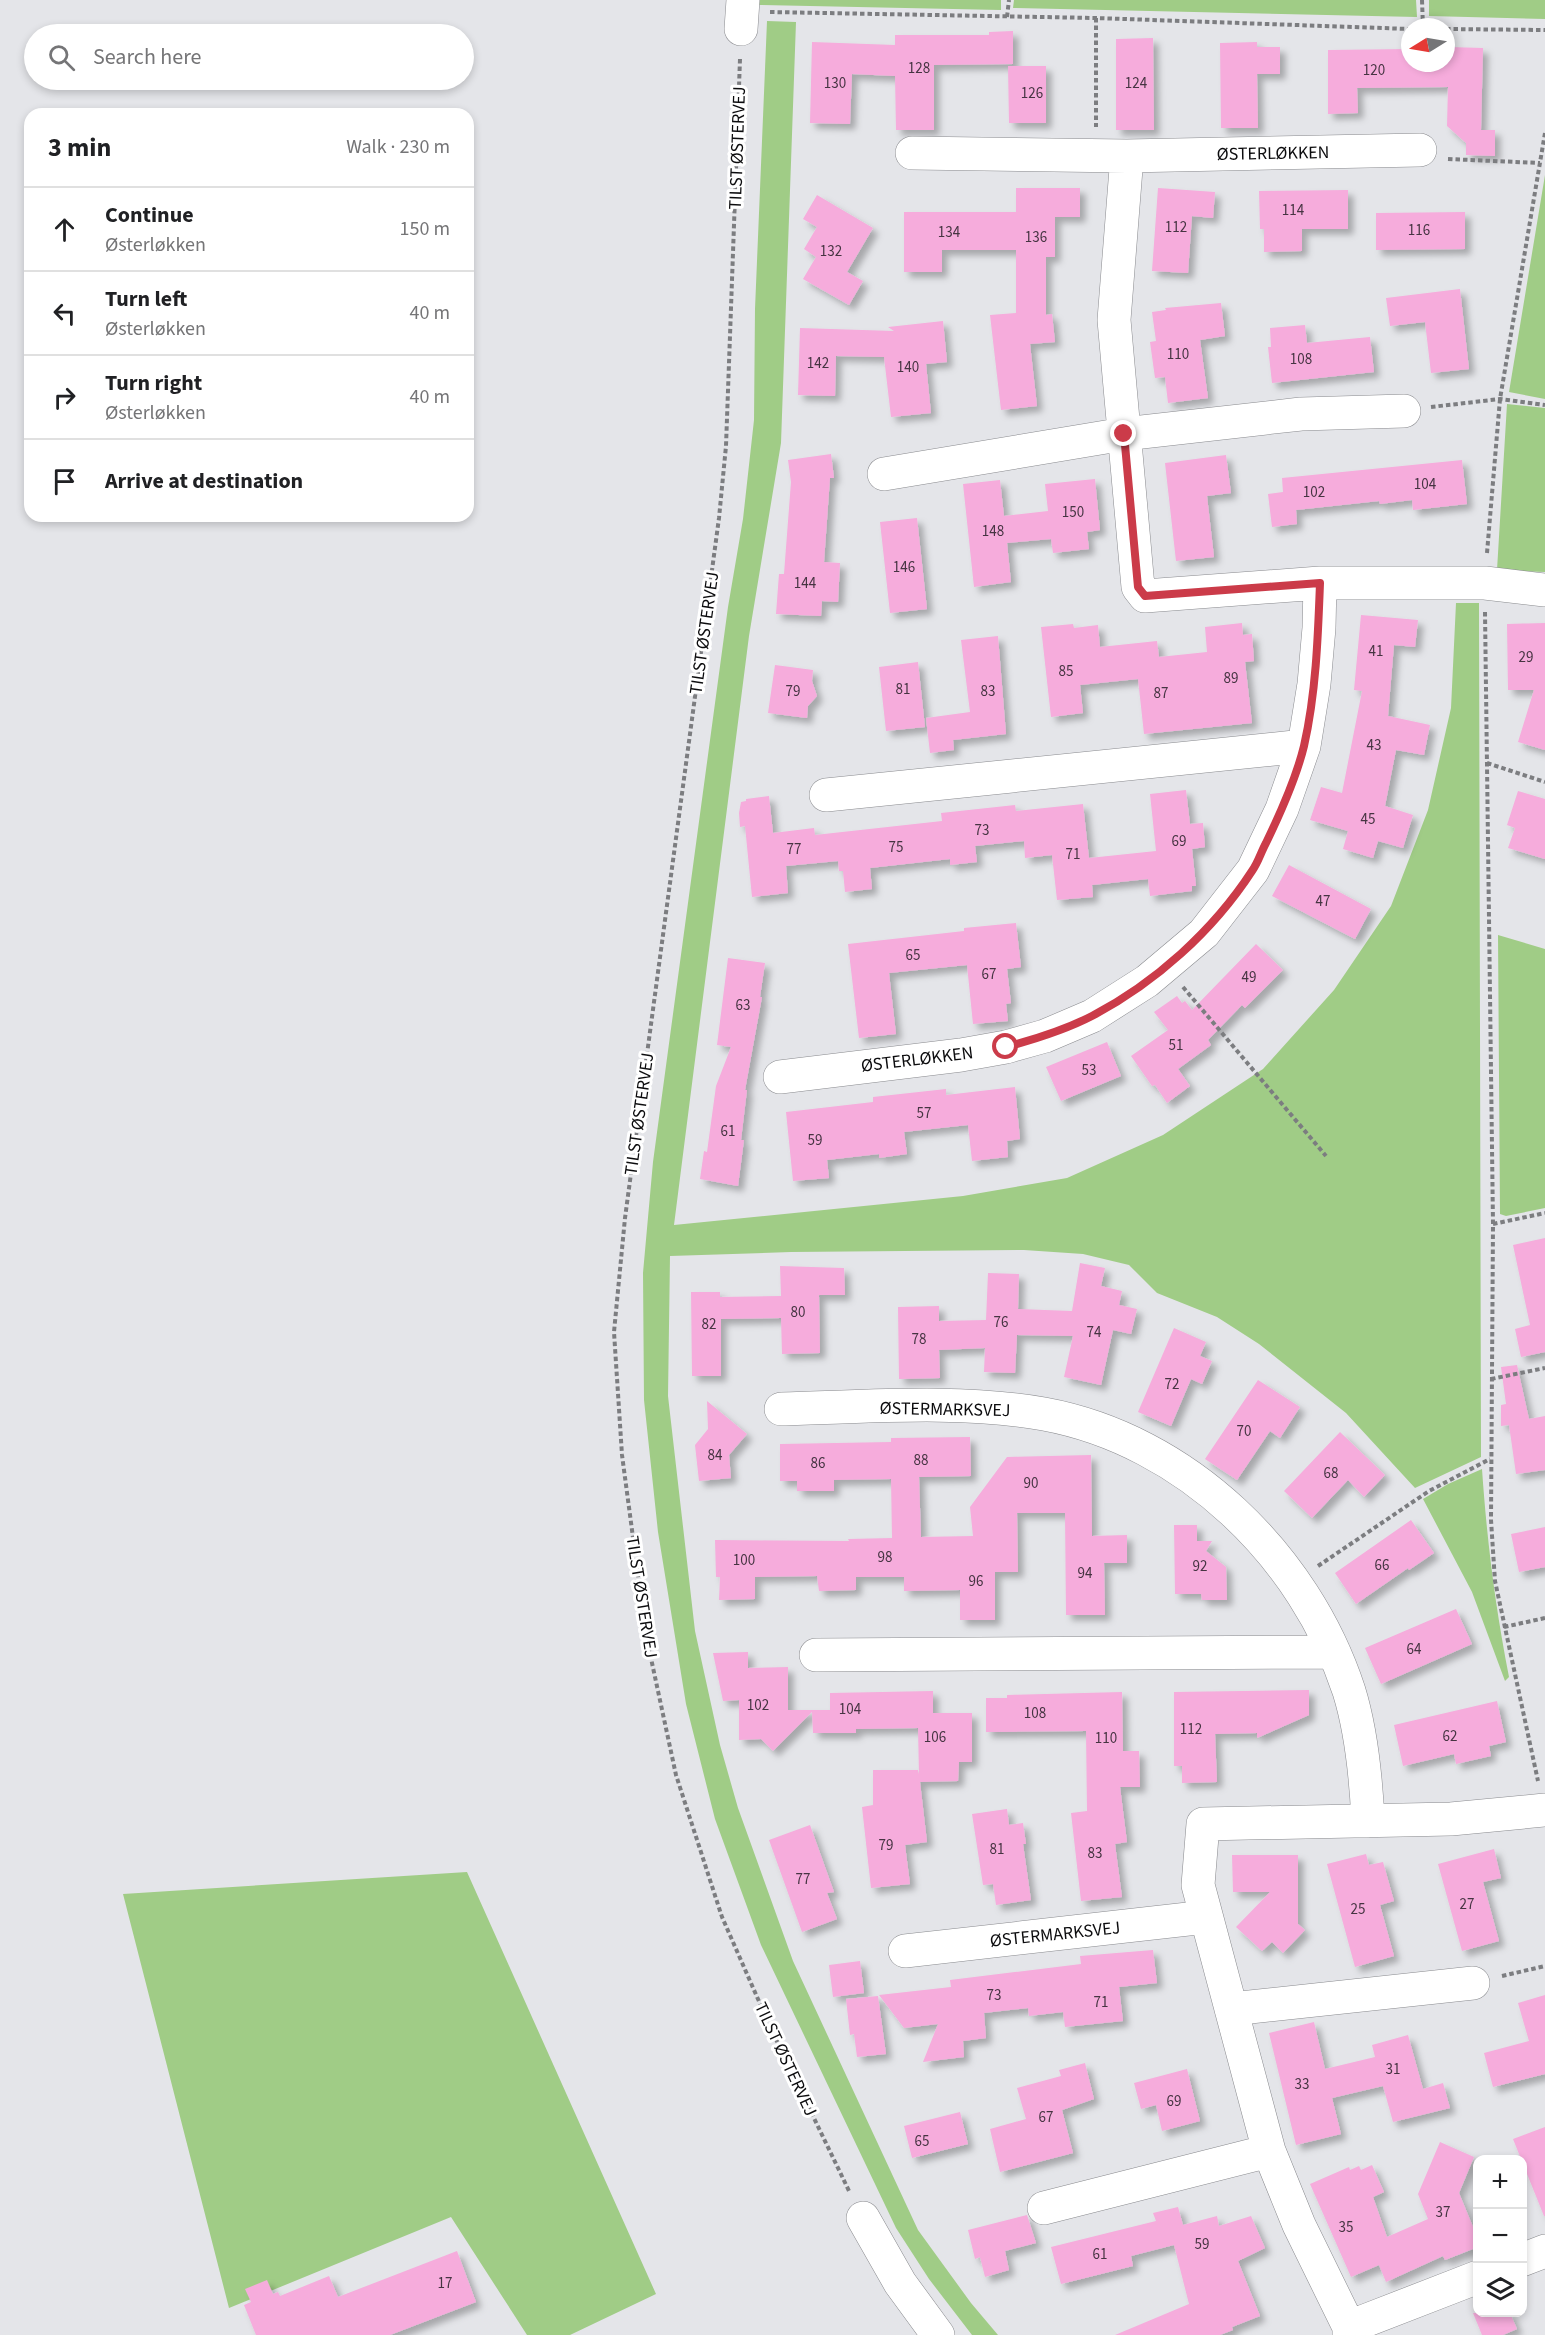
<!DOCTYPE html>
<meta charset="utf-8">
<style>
:root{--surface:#fff;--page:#f2f2f2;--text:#202124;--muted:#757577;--line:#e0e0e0}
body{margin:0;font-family:"Source Sans 3",sans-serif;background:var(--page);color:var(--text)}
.controls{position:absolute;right:18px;bottom:18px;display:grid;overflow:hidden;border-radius:12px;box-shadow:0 3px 9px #0003}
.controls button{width:54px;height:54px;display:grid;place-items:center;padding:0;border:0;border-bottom:2px solid var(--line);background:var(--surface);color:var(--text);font:30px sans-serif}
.compass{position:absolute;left:1401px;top:18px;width:54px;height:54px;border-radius:50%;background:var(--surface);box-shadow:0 3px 9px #0003;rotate:259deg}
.stop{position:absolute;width:18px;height:18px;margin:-14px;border:4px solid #cb3b49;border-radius:50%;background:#fff}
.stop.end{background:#cb3b49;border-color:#fff;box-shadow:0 2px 6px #0008}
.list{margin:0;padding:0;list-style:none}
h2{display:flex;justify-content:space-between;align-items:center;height:78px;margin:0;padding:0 24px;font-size:26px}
h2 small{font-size:20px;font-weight:400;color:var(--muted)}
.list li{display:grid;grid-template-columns:39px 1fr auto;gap:18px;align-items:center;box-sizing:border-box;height:84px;padding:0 24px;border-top:2px solid var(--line)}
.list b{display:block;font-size:22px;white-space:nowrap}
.list p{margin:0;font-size:20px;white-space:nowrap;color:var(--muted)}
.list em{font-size:20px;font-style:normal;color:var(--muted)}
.icon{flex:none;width:33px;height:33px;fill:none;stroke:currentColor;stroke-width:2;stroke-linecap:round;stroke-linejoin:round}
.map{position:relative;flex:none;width:1545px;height:2335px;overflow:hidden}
.search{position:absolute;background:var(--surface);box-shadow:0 3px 9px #0003;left:24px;top:24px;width:450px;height:66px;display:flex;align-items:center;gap:15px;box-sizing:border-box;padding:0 21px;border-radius:33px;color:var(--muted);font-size:22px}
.panel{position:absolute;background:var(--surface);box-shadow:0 3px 9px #0003;left:24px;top:108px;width:450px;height:414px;border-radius:18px}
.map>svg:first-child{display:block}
.green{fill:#a0cc86}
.building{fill:#f6acdc;filter:url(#shadow)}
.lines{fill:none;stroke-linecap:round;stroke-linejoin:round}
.minor-casing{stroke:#898a8e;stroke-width:34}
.path{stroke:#7c7d80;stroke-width:4;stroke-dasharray:4.5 3;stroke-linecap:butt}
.minor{stroke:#fff;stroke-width:33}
.route{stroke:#cb3b49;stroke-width:8}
.labels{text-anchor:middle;stroke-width:6;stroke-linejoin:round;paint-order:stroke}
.number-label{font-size:15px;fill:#463442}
.street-label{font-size:18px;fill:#0c0c0e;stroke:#fff}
</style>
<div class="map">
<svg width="1545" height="2335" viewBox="0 0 1545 2335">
<defs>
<filter id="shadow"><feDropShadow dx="5.5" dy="5.5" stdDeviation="3" flood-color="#0004"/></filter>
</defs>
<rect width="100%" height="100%" fill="#e4e5e9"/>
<path class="green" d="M758 0H1001V10L758 5Z
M1014 0H1416L1417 17 1013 8Z
M1429 0H1545V19L1429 16Z
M767 21 796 22 781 443 749 636 674 1225 963 1196 1067 1178 1163 1135 1263 1069 1334 990 1391 906 1428 810 1451 708 1456 603H1479L1481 1457 1415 1488 1346 1413 1259 1344 1217 1317 1157 1293 1129 1265 1083 1254 1024 1250 791 1252 670 1256 668 1396 695 1631 720 1745 738 1808 793 1961 918 2230 971 2303 998 2335H972L929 2279 896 2228 761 1945 715 1819 686 1704 658 1532 644 1400 643 1273 653 1162 728 607 743 519 754 420 755 309Z
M1545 175V399L1509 392Z
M1507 404 1545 408V572L1497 570Z
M1498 935 1545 949V1208L1506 1216 1500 1214Z
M1482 1469C1487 1541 1495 1605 1509 1677L1505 1681 1472 1592 1423 1499 1448 1484Z
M467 1872 656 2294 570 2335H527L451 2217 229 2308 123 1894Z"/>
<path class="building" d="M1013 31V64L934 65V130H896L895 76 852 74 850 124 810 123 812 42 895 45V35H989V32Z
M1153 38 1154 130H1116V39Z
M1257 42V47H1280V74H1257L1258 128H1221L1220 43Z
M1449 47 1483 48 1481 130H1495V156L1466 155V143L1447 126 1448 87 1357 88 1358 113 1328 114V50L1410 49V63H1446V48Z
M1008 66H1046V123H1009Z
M1016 188H1080V217H1055V257H1046V315L1052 314 1055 342 1030 344 1037 406 1001 410 990 315 1016 313V250H942V272H904V212H1016Z
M1158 188 1215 192 1213 218 1192 216 1188 273 1152 271Z
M1348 190V229H1302V251L1264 252V229H1260L1259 191Z
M817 195 873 228 847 272 863 281 849 305 803 279 816 257 804 249 817 227 803 219Z
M1465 212V249L1376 250V213Z
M1460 289 1469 369 1431 373 1425 322 1390 326 1386 298Z
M1221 303 1225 336 1200 340 1208 398 1168 403 1165 377 1155 378 1150 342 1156 341 1152 312 1166 310 1165 308Z
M943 321 947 362 926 364 931 413 891 417 884 357 836 356 835 396 798 395 800 328 894 331 888 327Z
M1305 325 1307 343 1370 337 1374 372 1272 383 1268 347H1271L1270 328Z
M831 454 834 478H830L824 562 840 563 838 602 822 601 821 616 776 614 779 574H784L791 482 788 460Z
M1226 455 1231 493 1207 496 1214 557 1176 561 1165 463Z
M1462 460 1467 504 1413 510 1412 500 1380 504 1379 501 1296 510 1297 524 1272 527 1268 494 1283 492 1282 478Z
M1095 479 1100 530 1087 532 1089 549 1053 553 1051 539 1007 543 1011 582 974 587 963 484 1000 480 1004 516 1048 511 1045 484Z
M917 518 927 609 890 613 880 522Z
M1361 615 1418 620 1415 647 1394 645 1388 716 1430 725 1424 755 1396 750 1385 806 1413 815 1403 848 1378 841 1373 858 1343 849 1348 831 1310 820 1321 787 1342 793 1362 691 1354 690Z
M1242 623 1243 635 1252 634 1254 661 1245 662 1252 723 1144 734 1138 679 1080 685 1083 713 1051 717 1041 627 1073 624 1074 628 1098 625 1100 647 1157 641 1159 657 1207 652 1205 627Z
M1545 623V750L1518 742 1534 690H1508L1507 624Z
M998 636 1006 734 953 740 954 750 930 753 926 718 970 712 961 640Z
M918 662 925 727 886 731 879 667Z
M775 665 813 670 812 681 817 696 808 706 807 718 768 713Z
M1186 790 1190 824 1203 823 1205 847 1192 849 1196 886H1192V891L1150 896 1148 879 1092 885 1093 897 1057 900 1052 855 1025 858 1024 841 975 846 977 862 950 865V859L870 868 872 889 845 892 843 871H839L838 861 786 866 788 893 752 897 745 826 740 827 739 813 741 802 746 801V799L769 796 773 833 814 828 815 835 942 821 941 813 1015 805 1016 811 1083 804 1089 858 1156 851 1150 794Z
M1518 791 1545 799V859L1508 848 1515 828 1507 825Z
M1289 865 1371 909 1355 939 1272 896Z
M1016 923 1021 967 1007 969 1011 1003 1006 1004 1008 1021 973 1024 967 965 889 973 896 1034 859 1038 848 944 964 931V928Z
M1256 944 1283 970 1245 1008 1242 1005 1208 1040 1211 1045 1178 1069 1190 1086 1167 1103 1155 1085 1152 1086 1131 1056 1168 1030 1154 1012 1177 996 1182 1003 1185 1001 1192 1010Z
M728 958 765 963 760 997H762L745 1090H747L741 1140H744L738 1186 700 1179 704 1151 707 1152 716 1086 731 1047 717 1045Z
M1107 1042 1121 1076 1061 1101 1046 1067Z
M1015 1087 1020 1139 1007 1141 1008 1157 972 1161 968 1125 904 1132 907 1154 879 1158V1154L827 1160 829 1178 793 1181 786 1112 873 1102V1097L946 1089V1095Z
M1545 1238V1352L1521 1357 1515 1329 1530 1325 1513 1245Z
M1080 1263 1105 1268 1101 1286 1122 1291 1119 1305 1137 1309 1131 1334 1113 1330 1101 1385 1064 1377 1073 1336 1017 1335 1015 1373 984 1372 985 1348 939 1350 940 1378 899 1379 898 1307 939 1306V1321L986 1320 988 1273 1019 1274 1018 1309 1072 1311Z
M780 1266 844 1268 845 1295H819L820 1353 782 1354 781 1318 721 1319V1376H692L691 1292H720V1297L781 1296Z
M1174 1328 1206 1342 1200 1356 1212 1361 1202 1384 1191 1379 1171 1426 1138 1412Z
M1517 1365 1529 1419 1545 1416V1470L1516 1474 1509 1425 1501 1426V1405L1506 1404 1501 1367Z
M1258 1380 1300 1407 1280 1438 1270 1431 1237 1480 1205 1459Z
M707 1401 747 1434 729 1455 731 1478 699 1481 695 1445 708 1429Z
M1340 1432 1385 1475 1364 1497 1348 1480 1312 1518 1284 1491Z
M970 1437 971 1476 919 1477 921 1537 973 1536 970 1507 1007 1457 1091 1455 1092 1536 1127 1535V1563H1104L1105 1615H1066L1065 1513H1017L1018 1572H995V1620H960V1590L904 1591V1577H856V1590L819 1591 817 1576 755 1577V1599L719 1600 720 1577H716L715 1540 849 1541 848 1539 892 1538 891 1479 834 1480V1491H797V1481H780V1444L891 1442V1438Z
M1411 1520 1434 1553 1409 1570 1408 1568 1356 1604 1335 1573Z
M1174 1525H1197V1541H1212L1206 1551 1226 1567 1227 1600H1202L1201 1594H1175Z
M1545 1527V1567L1519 1572 1511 1534Z
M1456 1609 1472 1644 1381 1684 1365 1648Z
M748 1652V1668L788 1667V1710H830V1693L933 1691V1713H972V1762H959L958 1781 920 1782 927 1842 905 1845 910 1884 871 1888 862 1807 873 1805V1770H918L919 1774 918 1728 856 1729V1733H813L812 1712 773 1751 761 1739 739 1740V1700L723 1701 713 1653Z
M1309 1690V1715L1257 1738V1733L1215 1734 1217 1782 1182 1783V1766H1174V1692Z
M1122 1692 1123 1751H1139L1140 1787H1120L1127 1842 1115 1844 1122 1897 1081 1901 1071 1813 1087 1811 1086 1731 986 1732V1698H1007V1695Z
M1497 1701 1506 1742 1489 1746 1491 1756 1456 1764 1454 1754 1403 1766 1394 1725Z
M1007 1809 1009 1825 1023 1823 1026 1844H1023L1031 1900 996 1905 993 1884 983 1885 972 1814Z
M810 1825 834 1892 827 1893 837 1919 802 1932 769 1840Z
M1494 1849 1501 1878 1483 1882 1499 1941 1462 1951 1438 1864Z
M1366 1854 1369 1865 1383 1862 1394 1901 1380 1905 1394 1956 1355 1967 1327 1864Z
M1232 1855H1298V1924L1305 1930 1283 1953 1272 1942 1262 1951 1236 1927 1270 1892H1233Z
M1153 1950 1157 1983 1119 1987 1123 2021 1065 2027 1063 2012 1029 2016 1028 2008 984 2013 986 2038 963 2041 964 2057 923 2062 938 2024 904 2028 879 1995 951 1987 950 1980 1081 1964 1080 1956Z
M860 1961 864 1993 833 1997 829 1965Z
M1545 1995V2074L1493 2087 1484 2053 1529 2041 1518 2003Z
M878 1996 886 2054 857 2057 854 2034 850 2035 846 1999Z
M1314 2022 1325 2069 1375 2057 1372 2045 1408 2035 1423 2089 1443 2083 1450 2108 1393 2122 1383 2086 1332 2098 1341 2134 1296 2145 1269 2033Z
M1085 2063 1094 2099 1062 2110 1073 2153 1000 2172 990 2129 1026 2119 1017 2088 1061 2076 1059 2070Z
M1187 2069 1200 2121 1162 2131 1156 2105 1141 2109 1134 2083Z
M960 2112 968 2144 912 2158 904 2126Z
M1545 2127V2216H1544L1513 2139Z
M1440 2142 1474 2157 1459 2193 1478 2239V2247L1445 2260 1443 2256 1386 2282 1379 2265 1351 2277 1310 2184 1349 2167 1350 2170 1359 2166 1361 2170 1372 2165 1384 2192 1373 2197 1387 2237 1428 2219 1418 2194Z
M1178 2207 1183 2225 1217 2216 1219 2226 1251 2216 1265 2248 1238 2261 1260 2316 1232 2327 1233 2330 1220 2335H1115L1189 2304 1174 2245 1131 2256 1133 2266 1061 2284 1051 2247 1156 2221 1153 2213Z
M1027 2215 1036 2243 1005 2251 1009 2270 985 2277 980 2257 975 2259 968 2230Z
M457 2251 476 2302 390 2335H256L244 2305 251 2302 245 2289 267 2280 273 2294 278 2292 280 2296 329 2276 338 2297Z
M1473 2313H1510L1517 2329 1503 2335H1482Z"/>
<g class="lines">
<g class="minor-casing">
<path id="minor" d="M741 29 743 0
M912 153 1127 156 1420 150
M1127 156 1114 320 1138 587 1145 596 1320 583H1485L1545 590
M884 474 1124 434 1301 414 1404 411
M826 795 1304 746
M780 1077 961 1055 1006 1047 1045 1036 1092 1016 1147 981 1204 933 1253 870 1282 809 1304 746 1314 684 1319 628 1320 583
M781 1409C868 1407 957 1399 1044 1414 1186 1440 1305 1556 1349 1691 1362 1733 1366 1778 1368 1821
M816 1655 1334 1652
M905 1951 1206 1917
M1231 2009 1473 1983
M1044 2208 1269 2151
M863 2218 900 2283 938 2335
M1522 2260 1545 2251
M1349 2327 1478 2277
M1349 2335V2327L1299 2225 1269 2151 1198 1885 1203 1824 1451 1819 1545 1810"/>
</g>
<path class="path" d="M1422 0 1423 27
M770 12 1096 18 1410 29
M1007 17 1009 0
M1096 18V127
M1446 29 1545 30
M740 59 726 446 719 518 625 1218 614 1332 622 1455 646 1635 676 1775 722 1917 772 2031 850 2193
M1448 159 1540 163
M1431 407 1500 399 1545 405
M1487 553 1500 399 1545 133
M1485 612 1493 1224 1491 1520 1495 1581 1538 1781
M1487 763 1545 782
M1183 987 1326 1156
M1493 1224 1545 1213
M1491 1379 1545 1368
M1318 1566 1429 1491 1490 1459
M1504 1627 1545 1618
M1502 1976 1545 1966"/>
<use href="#minor" class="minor"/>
</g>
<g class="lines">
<path class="route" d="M1006 1047C1036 1039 1065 1030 1092 1016 1155 983 1213 931 1252 871 1258 863 1261 852 1266 843 1281 812 1296 779 1304 746 1316 693 1318 637 1320 583L1145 596 1138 587 1124 434"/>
</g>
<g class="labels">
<g class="number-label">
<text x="919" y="73">128</text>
<text x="1374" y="75">120</text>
<text x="835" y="88">130</text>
<text x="1136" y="88">124</text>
<text x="1032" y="98">126</text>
<text x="1293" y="215">114</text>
<text x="1176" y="232">112</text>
<text x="1419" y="235">116</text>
<text x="949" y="237">134</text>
<text x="1036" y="242">136</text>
<text x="831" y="256">132</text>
<text x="1178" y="359">110</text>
<text x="1301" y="364">108</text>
<text x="818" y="368">142</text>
<text x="908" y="372">140</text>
<text x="1425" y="489">104</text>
<text x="1314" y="497">102</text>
<text x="1073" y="517">150</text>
<text x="993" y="536">148</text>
<text x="904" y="572">146</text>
<text x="805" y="588">144</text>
<text x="1376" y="656">41</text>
<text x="1526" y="662">29</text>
<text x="1066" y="676">85</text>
<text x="1231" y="683">89</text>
<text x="903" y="694">81</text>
<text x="793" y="696">79</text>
<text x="988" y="696">83</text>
<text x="1161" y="698">87</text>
<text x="1374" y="750">43</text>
<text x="1368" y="824">45</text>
<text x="982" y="835">73</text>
<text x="1179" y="846">69</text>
<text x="896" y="852">75</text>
<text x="794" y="854">77</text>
<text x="1073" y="859">71</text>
<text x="1323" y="906">47</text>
<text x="913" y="960">65</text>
<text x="989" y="979">67</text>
<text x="1249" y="982">49</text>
<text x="743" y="1010">63</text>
<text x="1176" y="1050">51</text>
<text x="1089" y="1075">53</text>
<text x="924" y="1118">57</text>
<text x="728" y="1136">61</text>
<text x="815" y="1145">59</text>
<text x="798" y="1317">80</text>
<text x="1001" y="1327">76</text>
<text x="709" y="1329">82</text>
<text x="1094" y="1337">74</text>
<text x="919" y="1344">78</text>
<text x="1172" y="1389">72</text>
<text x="1244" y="1436">70</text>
<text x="715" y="1460">84</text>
<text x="921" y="1465">88</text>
<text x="818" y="1468">86</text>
<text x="1331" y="1478">68</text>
<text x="1031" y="1488">90</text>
<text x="885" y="1562">98</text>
<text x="744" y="1565">100</text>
<text x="1382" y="1570">66</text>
<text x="1200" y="1571">92</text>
<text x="1085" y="1578">94</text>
<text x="976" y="1586">96</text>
<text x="1414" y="1654">64</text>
<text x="758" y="1710">102</text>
<text x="850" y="1714">104</text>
<text x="1035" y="1718">108</text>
<text x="1191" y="1734">112</text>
<text x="1450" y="1741">62</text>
<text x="935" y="1742">106</text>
<text x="1106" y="1743">110</text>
<text x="886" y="1850">79</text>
<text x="997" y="1854">81</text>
<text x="1095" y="1858">83</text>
<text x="803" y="1884">77</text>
<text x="1467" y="1909">27</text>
<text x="1358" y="1914">25</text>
<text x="994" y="2000">73</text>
<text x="1101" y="2007">71</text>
<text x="1393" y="2074">31</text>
<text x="1302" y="2089">33</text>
<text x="1174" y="2106">69</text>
<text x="1046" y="2122">67</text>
<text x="922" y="2146">65</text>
<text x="1443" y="2217">37</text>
<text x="1346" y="2232">35</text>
<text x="1202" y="2249">59</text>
<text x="1100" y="2259">61</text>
<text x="445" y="2288">17</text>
</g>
<g class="street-label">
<text transform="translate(737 148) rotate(-88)" y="6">TILST ØSTERVEJ</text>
<text transform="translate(1273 153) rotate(-1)" y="6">ØSTERLØKKEN</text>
<text transform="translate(704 633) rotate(-82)" y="6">TILST ØSTERVEJ</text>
<text transform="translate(917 1059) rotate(-7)" y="6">ØSTERLØKKEN</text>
<text transform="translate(639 1114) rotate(-82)" y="6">TILST ØSTERVEJ</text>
<text transform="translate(945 1409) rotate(1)" y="6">ØSTERMARKSVEJ</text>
<text transform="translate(642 1597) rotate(81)" y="6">TILST ØSTERVEJ</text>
<text transform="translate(1055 1934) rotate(-6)" y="6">ØSTERMARKSVEJ</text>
<text transform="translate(786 2059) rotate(65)" y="6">TILST ØSTERVEJ</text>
</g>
</g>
</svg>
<div class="controls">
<button>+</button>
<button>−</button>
<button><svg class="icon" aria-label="layers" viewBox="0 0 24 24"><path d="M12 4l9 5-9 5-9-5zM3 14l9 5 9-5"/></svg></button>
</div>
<svg class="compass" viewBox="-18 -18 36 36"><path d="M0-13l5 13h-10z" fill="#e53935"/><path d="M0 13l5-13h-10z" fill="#757577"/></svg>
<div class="stop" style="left:1006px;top:1047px"></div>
<div class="stop end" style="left:1124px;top:434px"></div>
<div class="search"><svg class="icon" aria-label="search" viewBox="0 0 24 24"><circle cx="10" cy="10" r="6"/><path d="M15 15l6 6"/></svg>Search here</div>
<section class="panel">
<h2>3 min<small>Walk · 230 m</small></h2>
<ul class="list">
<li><svg class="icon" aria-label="ahead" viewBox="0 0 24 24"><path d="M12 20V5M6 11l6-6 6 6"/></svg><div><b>Continue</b><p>Østerløkken</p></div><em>150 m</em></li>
<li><svg class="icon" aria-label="left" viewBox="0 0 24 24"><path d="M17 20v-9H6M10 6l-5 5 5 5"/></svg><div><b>Turn left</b><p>Østerløkken</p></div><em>40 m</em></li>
<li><svg class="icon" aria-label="right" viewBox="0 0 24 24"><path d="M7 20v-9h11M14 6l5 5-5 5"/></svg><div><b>Turn right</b><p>Østerløkken</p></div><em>40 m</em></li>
<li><svg class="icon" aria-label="arrive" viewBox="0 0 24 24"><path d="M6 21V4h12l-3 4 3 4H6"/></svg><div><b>Arrive at destination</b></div></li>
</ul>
</section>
</div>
